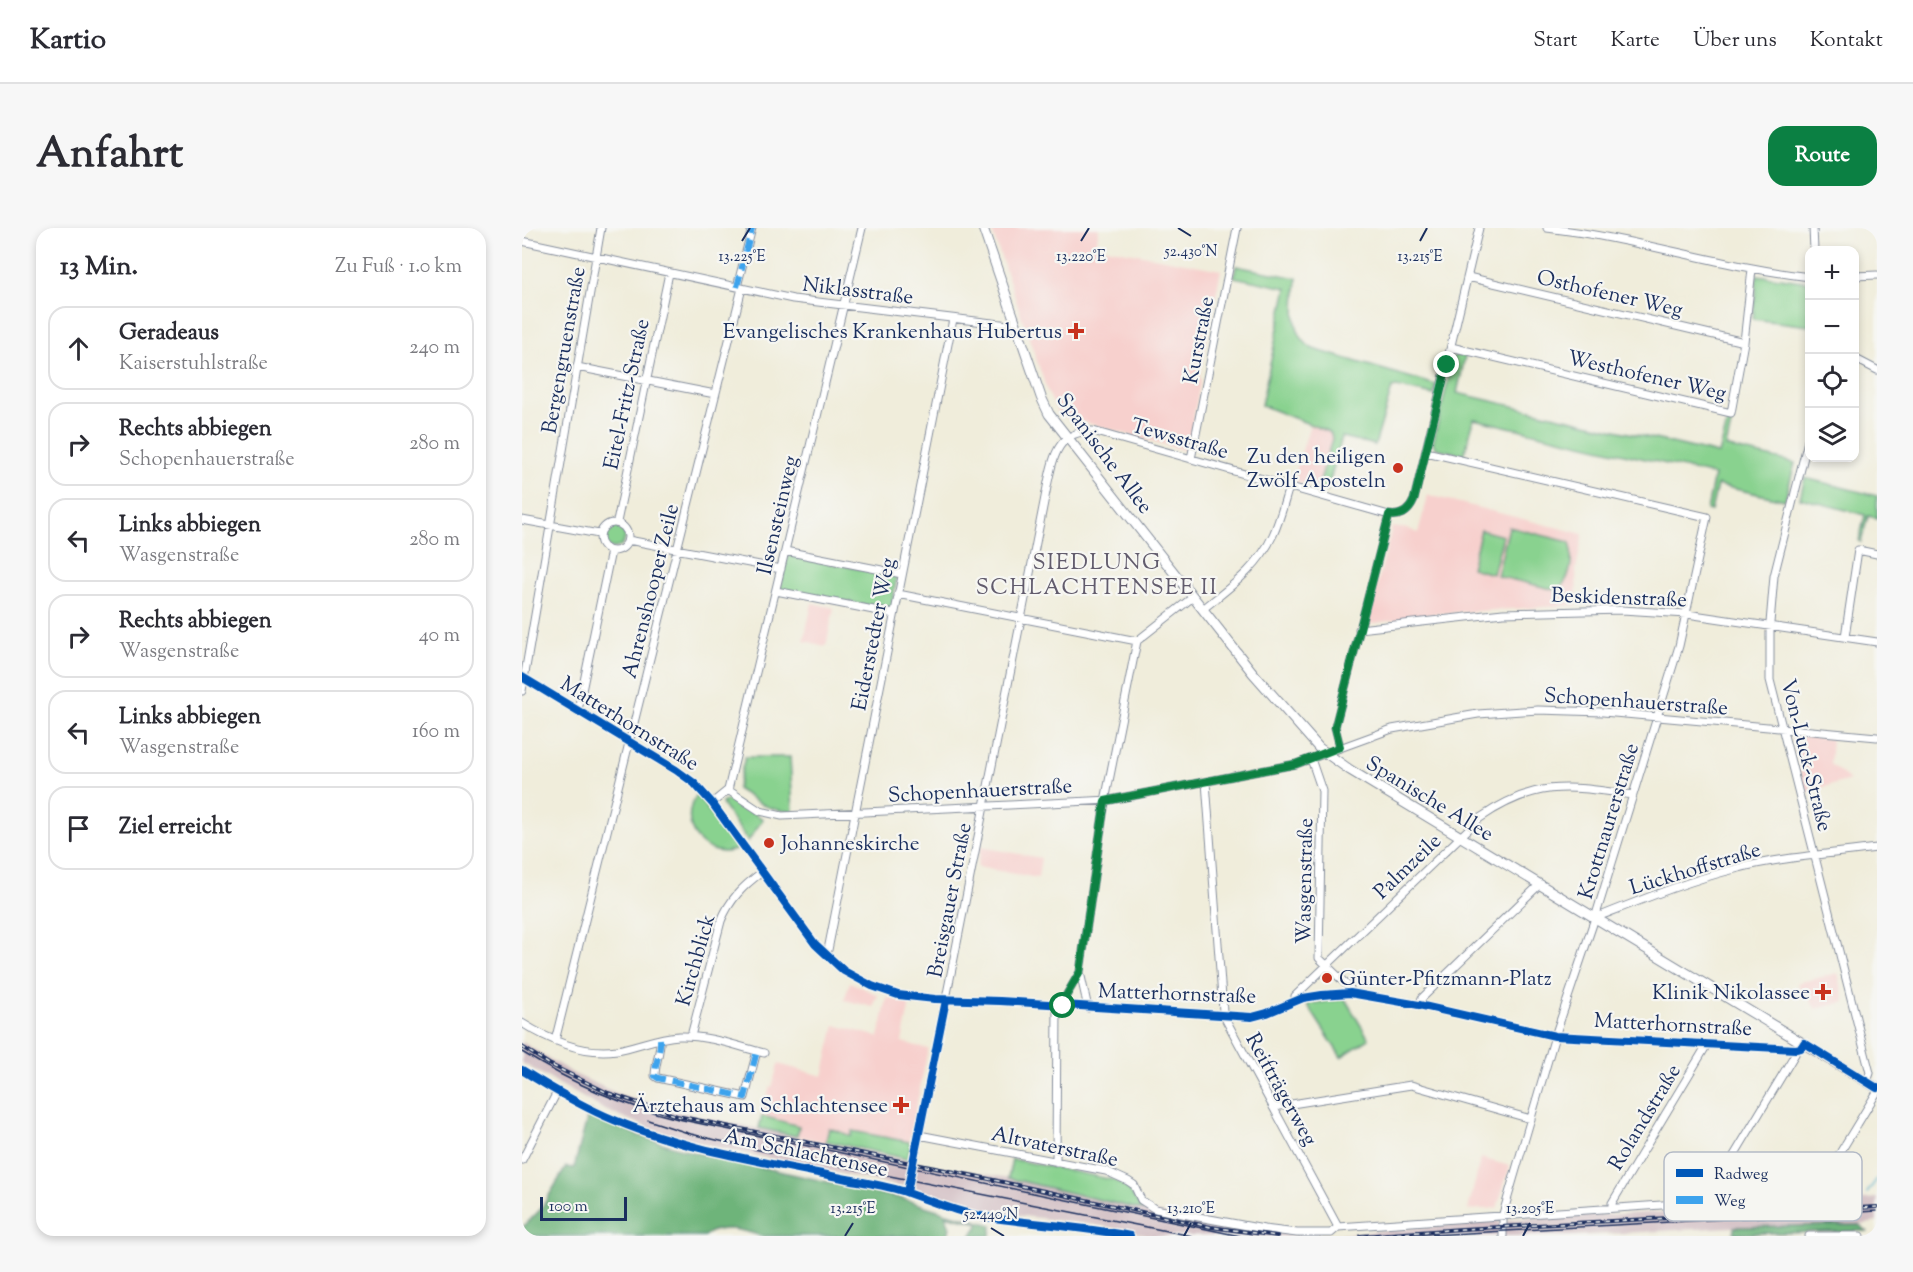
<!DOCTYPE html>
<html lang="de">
<meta charset="utf-8">
<style>
:root{--surface:#fff;--page:#f7f7f7;--text:#2b2b33;--muted:#7c7c81;--line:#e1e1e2;--accent:#0b8043}
body{margin:0;font-family:"Sorts Mill Goudy",serif;background:var(--page);color:var(--text)}
.controls{position:absolute;right:18px;top:18px;display:grid;overflow:hidden;border-radius:12px;box-shadow:0 3px 9px #0003}
.controls button{width:54px;height:54px;display:grid;place-items:center;padding:0;border:0;border-bottom:2px solid var(--line);background:var(--surface);color:var(--text);font:30px sans-serif}
.scale{position:absolute;left:18px;bottom:15px;width:87px;box-sizing:border-box;padding-left:6px;border:3px solid #1b2f5e;border-top:0;font-size:16px;line-height:21px;white-space:nowrap;color:#1b2f5e;-webkit-text-stroke:4px #f6f6f2;paint-order:stroke}
.stop{position:absolute;width:18px;height:18px;margin:-14px;border:4px solid #0b8043;border-radius:50%;background:#fff}
.stop.end{background:#0b8043;border-color:#fff;box-shadow:0 2px 6px #0008}
.list{margin:0;padding:0;list-style:none}
h2{display:flex;justify-content:space-between;align-items:center;height:78px;margin:0;padding:0 24px;font-size:26px}
h2 small{font-size:20px;font-weight:400;color:var(--muted)}
.list li{display:grid;grid-template-columns:39px 1fr auto;gap:18px;align-items:center;box-sizing:border-box;height:84px;margin:0 12px 12px;padding:0 12px;border:2px solid var(--line);border-radius:18px}
.list b{display:block;font-size:22px;white-space:nowrap}
.list p{margin:0;font-size:20px;white-space:nowrap;color:var(--muted)}
.list em{font-size:20px;font-style:normal;color:var(--muted)}
.icon{flex:none;width:33px;height:33px;fill:none;stroke:currentColor;stroke-width:2;stroke-linecap:round;stroke-linejoin:round}
.map{position:relative;flex:none;width:1355px;height:1008px;overflow:hidden;border-radius:18px}
header{display:flex;align-items:center;gap:36px;box-sizing:border-box;height:84px;padding:0 30px;background:var(--surface);border-bottom:2px solid var(--line)}
header strong{font-size:28px}
nav{display:flex;gap:33px;margin-inline-start:auto;font-size:21px}
.intro{display:flex;align-items:center;justify-content:space-between;box-sizing:border-box;height:144px;padding:0 36px}
h1{margin:0;font-size:42px}
.button{padding:15px 27px;border-radius:18px;background:var(--accent);color:#fff;font-size:21px;font-weight:700}
main{display:flex;gap:36px;padding:0 36px}
aside{flex:1;background:var(--surface);border-radius:18px;box-shadow:0 3px 9px #0003}
.map>svg:first-child{display:block}
.built{fill:#f7d0cd}
.industrial{fill:#d2bec3}
.green{fill:#89d28f;stroke:#528076;stroke-width:1.5}
.forest{fill:#6eb47a;stroke:#44726c;stroke-width:1.5}
.lines{fill:none;stroke-linecap:round;stroke-linejoin:round}
.stream{stroke:#4aaec9;stroke-width:1.5}
.minor-tunnel{stroke:#c5c7c2;stroke-width:7;stroke-dasharray:7 3.5;stroke-linecap:butt}
.minor-casing{stroke:#868e9c;stroke-width:9}
.major-casing{stroke:#868e9c;stroke-width:11}
.minor{stroke:#fff;stroke-width:7}
.major{stroke:#fff;stroke-width:9}
.tram{stroke:#1b2f5e;stroke-width:1.5}
.rail-casing{stroke:#1b2f5e;stroke-width:4}
.rail{stroke:#f6f6f2;stroke-width:1.5;stroke-dasharray:4.5;stroke-linecap:butt}
.quiet{stroke:#3da3ed;stroke-width:6;stroke-dasharray:12 6;stroke-linecap:butt}
.cycleway-casing{stroke:#f6f6f2;stroke-width:11}
.cycleway{stroke:#0057b8;stroke-width:8}
.route{stroke:#0b8043;stroke-width:8}
.ticks{fill:none;stroke:#1b2f5e;stroke-width:2}
.poi-dot{fill:#c8321e;stroke:#f6f6f2;stroke-width:2}
.labels{text-anchor:middle;stroke-width:4.5;stroke-linejoin:round;paint-order:stroke}
.street-label{font-size:21px;fill:#1b2f5e;stroke:#f6f6f2}
.poi-label{font-size:21px;fill:#1b2f5e;stroke:#f6f6f2;text-anchor:end}
.neighbourhood-label{font-size:22px;letter-spacing:1.5px;fill:#625c6d;stroke:#f6f6f2}
.key{fill:#f6f6f2;stroke:#b4bac6;stroke-width:1.5}
.key-label{font-size:16px;fill:#1b2f5e}
.ticks-label{font-size:15px;text-anchor:middle;fill:#1b2f5e;stroke:#f6f6f2;stroke-width:4.5;stroke-linejoin:round;paint-order:stroke}
</style>
<header>
<strong>Kartio</strong>
<nav><a>Start</a><a>Karte</a><a>Über uns</a><a>Kontakt</a></nav>
</header>
<div class="intro"><h1>Anfahrt</h1><a class="button">Route</a></div>
<main>
<aside>
<h2>13 Min.<small>Zu Fuß · 1.0 km</small></h2>
<ul class="list">
<li><svg class="icon" aria-label="ahead" viewBox="0 0 24 24"><path d="M12 20V5M6 11l6-6 6 6"/></svg><div><b>Geradeaus</b><p>Kaiserstuhlstraße</p></div><em>240 m</em></li>
<li><svg class="icon" aria-label="right" viewBox="0 0 24 24"><path d="M7 20v-9h11M14 6l5 5-5 5"/></svg><div><b>Rechts abbiegen</b><p>Schopenhauerstraße</p></div><em>280 m</em></li>
<li><svg class="icon" aria-label="left" viewBox="0 0 24 24"><path d="M17 20v-9H6M10 6l-5 5 5 5"/></svg><div><b>Links abbiegen</b><p>Wasgenstraße</p></div><em>280 m</em></li>
<li><svg class="icon" aria-label="right" viewBox="0 0 24 24"><path d="M7 20v-9h11M14 6l5 5-5 5"/></svg><div><b>Rechts abbiegen</b><p>Wasgenstraße</p></div><em>40 m</em></li>
<li><svg class="icon" aria-label="left" viewBox="0 0 24 24"><path d="M17 20v-9H6M10 6l-5 5 5 5"/></svg><div><b>Links abbiegen</b><p>Wasgenstraße</p></div><em>160 m</em></li>
<li><svg class="icon" aria-label="arrive" viewBox="0 0 24 24"><path d="M6 21V4h12l-3 4 3 4H6"/></svg><div><b>Ziel erreicht</b></div></li>
</ul>
</aside>
<div class="map">
<svg width="1355" height="1008" viewBox="0 0 1355 1008">
<rect width="100%" height="100%" fill="#f6f6f2"/>
<filter id="ink" filterUnits="userSpaceOnUse"><feTurbulence type="fractalNoise" baseFrequency=".0167" numOctaves="2"/><feDisplacementMap in="SourceGraphic" scale="12" xChannelSelector="R" yChannelSelector="G"/><feConvolveMatrix kernelMatrix="1 2 1 2 8 2 1 2 1" color-interpolation-filters="sRGB"/></filter>
<filter id="wash" filterUnits="userSpaceOnUse"><feTurbulence type="fractalNoise" baseFrequency=".008" numOctaves="4" result="noise"/><feDisplacementMap in="SourceGraphic" scale="24" xChannelSelector="R" yChannelSelector="G"/><feGaussianBlur stdDeviation="1.35" result="paint"/><feColorMatrix in="noise" values="0 0 0 0 0 0 0 0 0 0 0 0 0 0 0 0 0 1.4 0 .05"/><feComposite in="paint" operator="in"/></filter>
<g filter="url(#wash)">
<rect width="100%" height="100%" fill="#f0eddb"/>
<path class="built" d="M469 0H577L574 18 699 42 677 150 679 151 665 223 537 187 526 165Z
M788 196 807 204 810 211 796 260 771 253Z
M906 267 1061 306 1054 341 1055 377 910 386 848 396 846 394 870 299 887 301 896 305Z
M290 375 312 380 304 418 282 413Z
M1269 507 1310 511 1308 536 1328 552 1284 564Z
M459 619 519 630 516 650 455 639Z
M1316 745 1323 774 1294 781 1275 755Z
M328 754 356 767 351 779 322 772Z
M365 770 388 775 380 814 406 821 387 914 389 917 386 931 237 900 248 858 250 859 256 836 301 848 313 797 357 809Z
M959 930 988 938 975 980 946 982Z"/>
<path class="industrial" d="M0 814 52 846 101 868 153 883 395 935 487 950 621 982 718 1000 775 1007H813L975 992 977 995 985 994 988 991 1239 980 1355 970V994L1337 997 1212 999 1046 1008H630L581 998 461 983 396 965 393 962 392 955 383 953 381 957 376 958 191 918 135 903 83 882 0 835Z"/>
<path class="green" d="M714 38 775 50C774 75 766 106 791 121L914 157 912 167 874 159 870 160 853 217 820 209 805 263 796 260 810 211 809 206 805 203 739 177 765 60 712 49Z
M1235 47 1287 54V98L1231 91Z
M935 126 943 128 935 165 1197 226 1206 192 1210 193 1204 219 1273 235 1263 272 1195 257 1189 283 1185 282 1192 247 952 191 942 227 914 220 911 215 932 128Z
M1283 250 1355 268V290L1346 288 1339 314 1337 313 1343 287 1278 270Z
M81 309a11 11 0 1 1 22 0a11 11 0 1 1-22 0Z
M987 299 1047 314 1049 317C1050 333 1050 353 1034 362L975 348Z
M959 302 981 308 971 346 949 340Z
M266 327 375 348 369 382 258 361Z
M223 529H268L271 583C247 584 234 573 215 561Z
M175 567 216 621C183 635 153 596 175 567Z
M208 571 241 591 226 613 201 578 200 575Z
M823 771 847 811 819 829 785 776Z
M240 888 277 898 275 908 237 900Z
M307 900 329 908 330 903 387 914 389 917 386 931 304 913Z
M490 931 592 952 605 960 621 982 486 950Z"/>
<path class="forest" d="M67 883 118 908 166 923 378 970 425 985 470 997 469 1008H449L458 995 423 987 428 999 426 1008H240C222 1003 198 995 182 1008H0V1000L19 981 44 939 52 940Z
M1337 997 1345 1003 1212 1006V999Z"/>
<g class="lines">
<path class="stream" d="M1345 965 1355 951"/>
</g>
</g>
<g filter="url(#ink)">
<g class="lines">
<path class="minor-tunnel" d="M388 954 392 933"/>
<g class="minor-casing">
<path id="minor" d="M1025 0C1114 10 1199 39 1288 49
M1291 0 1292 22
M0 13 271 71 487 97 493 95
M1332 48 1355 47
M946 49 1222 114
M215 59 230 0
M929 119 1209 185 1222 114 1230 41
M1332 130 1355 142
M55 139 193 166
M1288 205 1252 348 1248 395V452L1348 845 1345 854
M904 224 1185 289 1157 418 1073 690 1033 808 981 986V1008
M669 231 715 0
M0 292 77 306
M95 294 147 45
M78 309a14 14 0 1 1 28 0a14 14 0 1 1-28 0Z
M106 312 259 341
M263 323 380 346
M254 363 372 386
M376 366 615 413 671 369
M681 381C708 359 736 340 751 307 758 292 762 275 767 259
M837 401 981 385 1100 382 1165 386 1355 414
M1323 409 1336 322 1355 326
M0 449 154 542 172 555 190 575 293 716 322 743 350 758 376 767 413 771 478 773 730 789 745 785 781 770 800 767 828 765 897 777 1033 808 1274 821 1279 820 1282 815
M0 463 79 0
M56 482 89 323
M818 519 813 499 867 287
M789 531 800 563 797 730 828 760V765
M684 554 701 783 704 792 816 999
M206 562 238 583 260 588 588 572 774 536 870 501 956 486 1016 482 1081 484 1355 509
M190 575 206 562 340 0
M1073 690C1119 672 1165 653 1213 641 1259 629 1308 626 1355 620
M302 725 306 722 431 91
M558 744 566 780
M774 773 773 768 958 590C1015 551 1047 558 1111 567
M897 777 900 770 1017 657
M541 778V773L558 744 583 573 615 413
M0 795C27 812 62 827 95 822 116 818 136 809 157 808 185 807 215 818 242 825
M169 808 199 693C208 671 221 658 240 644
M138 811C139 823 133 835 133 848L136 850 223 869 235 823
M33 813 220 60
M0 842C27 859 54 875 83 888 159 922 244 934 325 951 345 955 367 958 386 965 412 974 437 985 464 989 512 996 561 999 608 1008
M751 879 889 857 1009 891
M397 907 584 943 606 953 612 957 619 972 633 981 742 1001 775 1005H809L816 999 1184 974 1273 826 1274 821
M0 932 35 864
M392 933 526 254C532 226 537 203 571 203L867 287C879 289 887 284 892 272L957 0
M534 934 535 777
M1296 961 1355 864
M385 964 388 954
M1090 980V975L1183 820V816
M1287 1008H1338"/>
</g>
<g class="major-casing">
<path id="major" d="M461 0 519 169 527 186 731 445 797 520 828 542 1355 860"/>
</g>
<use href="#minor" class="minor"/>
<use href="#major" class="major"/>
<path class="tram" d="M0 824C49 855 99 877 156 891L718 1008
M126 892 169 906 232 921 670 1008
M890 1008 1355 983"/>
<g class="rail-casing">
<path id="rail" d="M0 819 27 836 86 865 155 888 453 948 689 999 755 1008
M839 1008 940 1001 1355 979"/>
</g>
<use href="#rail" class="rail"/>
<path class="quiet" d="M215 59 230 0
M138 811C139 823 133 835 133 848L136 850 223 869 235 823"/>
<g class="cycleway-casing">
<path id="cycleway" d="M0 449 154 542 172 555 190 575 293 716 322 743 350 758 376 767 413 771 478 773 730 789 745 785 781 770 800 767 828 765 897 777 1033 808 1274 821 1279 820 1282 815 1355 860
M0 842C27 859 54 875 83 888 159 922 244 934 325 951 345 955 367 958 386 965 412 974 437 985 464 989 512 996 561 999 608 1008
M385 964 424 772"/>
</g>
<use href="#cycleway" class="cycleway"/>
</g>
</g>
<g class="lines" filter="url(#ink)">
<path class="route" d="M541 778V773L558 744 583 573 774 536 818 519 813 499 867 287C879 289 887 284 892 272L925 137"/>
</g>
<path class="ticks" d="M656 0 669 8M220 13 228 0M559 13 567 0M898 13 905 0M469 1000 482 1008M323 1008 331 995M662 1008 669 995M1001 1008 1008 995"/>
<g class="poi-dot">
<path d="M551 94h6v6h6v6h-6v6h-6v-6h-6v-6h6z"/>
<circle cx="876" cy="240" r="6"/>
<circle cx="247" cy="615" r="6"/>
<circle cx="805" cy="750" r="6"/>
<path d="M1298 755h6v6h6v6h-6v6h-6v-6h-6v-6h6z"/>
<path d="M376 868h6v6h6v6h-6v6h-6v-6h-6v-6h6z"/>
</g>
<g class="labels">
<g class="street-label">
<text transform="translate(336 62) rotate(7)" y="7">Niklasstraße</text>
<text transform="translate(1088 65) rotate(13)" y="7">Osthofener Weg</text>
<text transform="translate(676 112) rotate(-79)" y="7">Kurstraße</text>
<text transform="translate(41 122) rotate(-80)" y="7">Bergengruenstraße</text>
<text transform="translate(1125 147) rotate(13)" y="7">Westhofener Weg</text>
<text transform="translate(104 166) rotate(-78)" y="7">Eitel-Fritz-Straße</text>
<text transform="translate(658 210) rotate(16)" y="7">Tewsstraße</text>
<text transform="translate(583 225) rotate(53)" y="7">Spanische Allee</text>
<text transform="translate(255 287) rotate(-77)" y="7">Ilsensteinweg</text>
<text transform="translate(128 363) rotate(-76)" y="7">Ahrenshooper Zeile</text>
<text transform="translate(1097 369) rotate(2)" y="7">Beskidenstraße</text>
<text transform="translate(351 406) rotate(-79)" y="7">Eiderstedter Weg</text>
<text transform="translate(1114 473) rotate(4)" y="7">Schopenhauerstraße</text>
<text transform="translate(108 495) rotate(32)" y="7">Matterhornstraße</text>
<text transform="translate(1285 527) rotate(76)" y="7">Von-Luck-Straße</text>
<text transform="translate(458 562) rotate(-3)" y="7">Schopenhauerstraße</text>
<text transform="translate(908 570) rotate(31)" y="7">Spanische Allee</text>
<text transform="translate(1086 593) rotate(-73)" y="7">Krottnaurerstraße</text>
<text transform="translate(885 638) rotate(-44)" y="7">Palmzeile</text>
<text transform="translate(1173 640) rotate(-17)" y="7">Lückhoffstraße</text>
<text transform="translate(782 653) rotate(-89)" y="7">Wasgenstraße</text>
<text transform="translate(427 672) rotate(-79)" y="7">Breisgauer Straße</text>
<text transform="translate(173 732) rotate(-74)" y="7">Kirchblick</text>
<text transform="translate(655 765) rotate(2)" y="7">Matterhornstraße</text>
<text transform="translate(1151 796) rotate(3)" y="7">Matterhornstraße</text>
<text transform="translate(760 861) rotate(61)" y="7">Reifträgerweg</text>
<text transform="translate(1122 889) rotate(-59)" y="7">Rolandstraße</text>
<text transform="translate(533 918) rotate(12)" y="7">Altvaterstraße</text>
<text transform="translate(284 924) rotate(12)" y="7">Am Schlachtensee</text>
</g>
<g class="poi-label">
<text x="540" y="110">Evangelisches Krankenhaus Hubertus</text>
<text x="864" y="235">Zu den heiligen<tspan x="864" dy="24">Zwölf Aposteln</tspan></text>
<text x="259" y="622" text-anchor="start">Johanneskirche</text>
<text x="817" y="757" text-anchor="start">Günter-Pfitzmann-Platz</text>
<text x="1288" y="771">Klinik Nikolassee</text>
<text x="366" y="884">Ärztehaus am Schlachtensee</text>
</g>
<g class="neighbourhood-label">
<text x="575" y="341">SIEDLUNG<tspan x="575" dy="25">SCHLACHTENSEE II</tspan></text>
</g>
</g>
<rect x="1142" y="924" width="198" height="69" rx="9" class="key"/>
<rect x="1154" y="941" width="27" height="8" fill="#0057b8"/>
<rect x="1154" y="968" width="27" height="8" fill="#3da3ed"/>
<g class="key-label">
<text x="1192" y="951">Radweg</text>
<text x="1192" y="978">Weg</text>
</g>
<g class="ticks-label">
<text x="669" y="28">52.430°N</text>
<text x="220" y="33">13.225°E</text>
<text x="559" y="33">13.220°E</text>
<text x="898" y="33">13.215°E</text>
<text x="331" y="985">13.215°E</text>
<text x="669" y="985">13.210°E</text>
<text x="1008" y="985">13.205°E</text>
<text x="469" y="991">52.440°N</text>
</g>
</svg>
<div class="controls">
<button>+</button>
<button>−</button>
<button><svg class="icon" aria-label="locate" viewBox="0 0 24 24"><circle cx="12" cy="12" r="6"/><path d="M12 2v4M12 18v4M2 12h4M18 12h4"/></svg></button>
<button><svg class="icon" aria-label="layers" viewBox="0 0 24 24"><path d="M12 4l9 5-9 5-9-5zM3 14l9 5 9-5"/></svg></button>
</div>
<div class="scale">100 m</div>
<div class="stop" style="left:541px;top:778px"></div>
<div class="stop end" style="left:925px;top:137px"></div>
</div>
</main>
